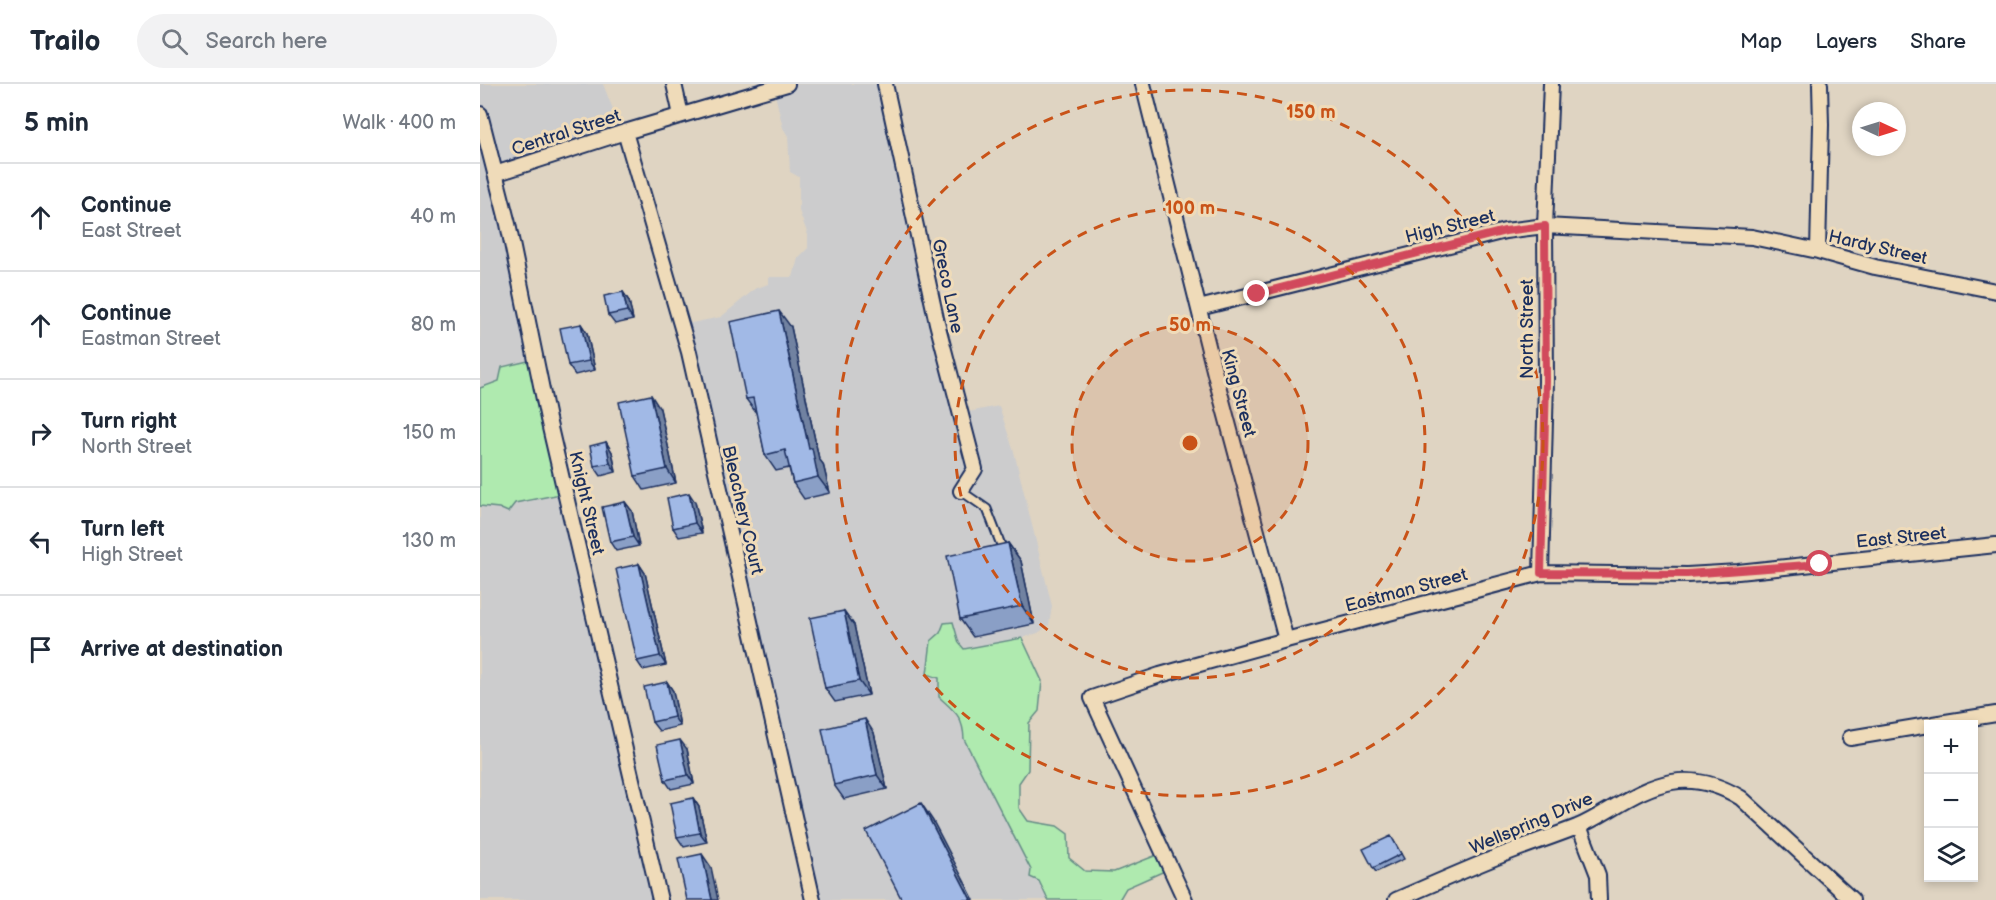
<!DOCTYPE html>
<meta charset="utf-8">
<style>
:root{--surface:#fff;--page:#f2f2f3;--text:#1f2937;--muted:#747a83;--line:#e0e1e3}
body{margin:0;font-family:"Balsamiq Sans",sans-serif;background:var(--page);color:var(--text)}
.controls{position:absolute;right:18px;bottom:18px;display:grid;overflow:hidden;border-radius:0px;box-shadow:0 3px 9px #0003}
.controls button{width:54px;height:54px;display:grid;place-items:center;padding:0;border:0;border-bottom:2px solid var(--line);background:var(--surface);color:var(--text);font:30px sans-serif}
.compass{position:absolute;left:1372px;top:18px;width:54px;height:54px;border-radius:50%;background:var(--surface);box-shadow:0 3px 9px #0003;rotate:94deg}
.stop{position:absolute;width:18px;height:18px;margin:-14px;border:4px solid #d1495b;border-radius:50%;background:#fff}
.stop.end{background:#d1495b;border-color:#fff;box-shadow:0 2px 6px #0008}
.list{margin:0;padding:0;list-style:none}
h2{display:flex;justify-content:space-between;align-items:center;height:78px;margin:0;padding:0 24px;font-size:26px}
h2 small{font-size:20px;font-weight:400;color:var(--muted)}
.list li{display:grid;grid-template-columns:39px 1fr auto;gap:18px;align-items:center;box-sizing:border-box;height:108px;padding:0 24px;border-top:2px solid var(--line)}
.list b{display:block;font-size:22px;white-space:nowrap}
.list p{margin:0;font-size:20px;white-space:nowrap;color:var(--muted)}
.list em{font-size:20px;font-style:normal;color:var(--muted)}
.icon{flex:none;width:33px;height:33px;fill:none;stroke:currentColor;stroke-width:2;stroke-linecap:round;stroke-linejoin:round}
.map{position:relative;flex:none;width:1516px;height:816px;overflow:hidden}
header{display:flex;align-items:center;gap:36px;box-sizing:border-box;height:84px;padding:0 30px;background:var(--surface);border-bottom:2px solid var(--line)}
header strong{font-size:28px}
nav{display:flex;gap:33px;margin-inline-start:auto;font-size:21px}
.search{width:420px;height:54px;background:var(--page);display:flex;align-items:center;gap:15px;box-sizing:border-box;padding:0 21px;border-radius:33px;color:var(--muted);font-size:22px}
main{display:flex}
aside{flex:1;background:var(--surface)}
.map>svg:first-child{display:block}
.built{fill:#cccccd}
.green{fill:#afeaaf;stroke:#658c86;stroke-width:1.5}
.lines{fill:none;stroke-linecap:round;stroke-linejoin:round}
.service-casing{stroke:#1b2f5e;stroke-width:11}
.minor-casing{stroke:#1b2f5e;stroke-width:18}
.service{stroke:#efdbb9;stroke-width:7}
.minor{stroke:#efdbb9;stroke-width:14}
.wall{fill:#8a9fc6;stroke:#1b2f5e;stroke-width:1.5}
.shaded-wall{fill:#7182a1;stroke:#1b2f5e;stroke-width:1.5}
.building{fill:#a1b9e6;stroke:#1b2f5e;stroke-width:1.5}
.route{stroke:#d1495b;stroke-width:8}
.ring{fill:none;stroke:#c95318;stroke-width:3;stroke-dasharray:10 8}
.labels{text-anchor:middle;stroke-width:6;stroke-linejoin:round;paint-order:stroke}
.street-label{font-size:18px;fill:#1b2f5e;stroke:#efdbb9}
.centre{fill:#c95318;stroke:#efdbb9;stroke-width:3}
.ring-label{font-size:18px;text-anchor:middle;font-weight:bold;fill:#c95318;stroke:#efdbb9;stroke-width:6;stroke-linejoin:round;paint-order:stroke}
</style>
<header>
<strong>Trailo</strong>
<div class="search"><svg class="icon" aria-label="search" viewBox="0 0 24 24"><circle cx="10" cy="10" r="6"/><path d="M15 15l6 6"/></svg>Search here</div>
<nav><a>Map</a><a>Layers</a><a>Share</a></nav>
</header>
<main>
<aside>
<h2>5 min<small>Walk · 400 m</small></h2>
<ul class="list">
<li><svg class="icon" aria-label="ahead" viewBox="0 0 24 24"><path d="M12 20V5M6 11l6-6 6 6"/></svg><div><b>Continue</b><p>East Street</p></div><em>40 m</em></li>
<li><svg class="icon" aria-label="ahead" viewBox="0 0 24 24"><path d="M12 20V5M6 11l6-6 6 6"/></svg><div><b>Continue</b><p>Eastman Street</p></div><em>80 m</em></li>
<li><svg class="icon" aria-label="right" viewBox="0 0 24 24"><path d="M7 20v-9h11M14 6l5 5-5 5"/></svg><div><b>Turn right</b><p>North Street</p></div><em>150 m</em></li>
<li><svg class="icon" aria-label="left" viewBox="0 0 24 24"><path d="M17 20v-9H6M10 6l-5 5 5 5"/></svg><div><b>Turn left</b><p>High Street</p></div><em>130 m</em></li>
<li><svg class="icon" aria-label="arrive" viewBox="0 0 24 24"><path d="M6 21V4h12l-3 4 3 4H6"/></svg><div><b>Arrive at destination</b></div></li>
</ul>
</aside>
<div class="map">
<svg width="1516" height="816" viewBox="0 0 1516 816">
<rect width="100%" height="100%" fill="#dfd4c2"/>
<filter id="ink" filterUnits="userSpaceOnUse"><feTurbulence type="fractalNoise" baseFrequency=".0167" numOctaves="2"/><feDisplacementMap in="SourceGraphic" scale="12" xChannelSelector="R" yChannelSelector="G"/><feConvolveMatrix kernelMatrix="1 2 1 2 8 2 1 2 1" color-interpolation-filters="sRGB"/></filter>
<g filter="url(#ink)">
<path class="built" d="M0 0H123L142 48 18 90 57 275 12 301 0 304Z
M311 0H407L483 329 519 322 534 368 572 522 569 541 558 549 542 554 483 566 479 559 473 538 459 594V613L479 632 483 641 484 655 551 786 550 793 559 797 568 816H334L206 240 241 233 275 205 288 200 289 193H313L318 174 328 164V151L319 127V93L310 88 308 52 303 44 294 6Z
M86 409 180 816H0V422L19 424 28 428 35 419Z"/>
<path class="green" d="M57 275 86 409 35 419 28 428 19 424 0 422V304L19 297 22 283Z
M473 538 479 559 484 565 542 554 562 597 559 627 549 639 548 686 539 699V724L548 737 577 742 588 750 589 774 605 787 634 788 682 769 689 785 646 804 639 816H568L559 797 550 793 551 786 484 655C483 632 475 628 459 613V594L447 590 451 557 460 549 464 539Z"/>
<g class="lines">
<g class="service-casing">
<path id="service" d="M481 407 507 425 521 461"/>
</g>
<g class="minor-casing">
<path id="minor" d="M194 0 201 31
M405 0 457 239 495 385 481 407
M663 0 736 294 806 556
M0 30 28 140 68 335 180 816
M145 48 209 268 333 816
M15 90 145 48 307 0
M1338 167 1341 41 1340 0
M719 224 1025 147 1065 142 1272 153 1338 167 1395 183 1516 207
M1061 489 1066 297 1065 142 1071 0
M1453 640 1516 630
M1370 654 1448 641
M1099 742 1118 791 1119 816
M705 816 612 614 680 591 806 556 1061 489 1207 491 1258 488 1516 461
M916 816C948 802 980 788 1012 775 1040 763 1069 754 1097 743 1129 729 1157 704 1192 698 1216 694 1241 702 1261 714L1372 816"/>
</g>
<use href="#service" class="service"/>
<use href="#minor" class="minor"/>
</g>
<path class="wall" d="M143 208 149 217 153 236 135 240 128 231Z
M101 240 107 249 115 286 95 291 88 281Z
M311 243 339 375 343 380 350 409 324 415 313 399 309 384 296 387 285 371 277 330 266 315Z
M180 325 196 399 164 406 155 392Z
M126 358 132 368 136 388 121 392 114 382Z
M145 418 152 427 159 462 136 467 130 458Z
M215 418 222 449 199 453 193 444Z
M528 459 541 477 554 540 493 553 480 535Z
M159 480 165 489 186 581 163 586 157 577Z
M364 527 374 541 389 611 355 618 345 604Z
M187 598 193 607 200 642 179 647 172 638Z
M394 649 407 705 364 715 354 701Z
M207 665 214 700 191 705 185 696Z
M213 714 219 723 227 758 204 763 197 753Z
M914 757 924 775 896 788 893 784Z"/>
<path class="shaded-wall" d="M143 208 149 217 153 236 147 227Z
M299 227 311 243 339 375 343 380 350 409 338 393 329 365Z
M101 240 107 249 115 286 109 277Z
M171 311 180 325 196 399 187 385Z
M126 358 132 368 136 388 130 379Z
M209 409 215 418 222 449 215 439Z
M145 418 152 427 159 462 153 453Z
M528 459 541 477 554 540 542 522Z
M159 480 165 489 186 581 180 572Z
M364 527 374 541 389 611 379 597Z
M187 598 193 607 200 642 194 633Z
M385 635 394 649 407 705 397 691Z
M200 656 207 665 214 700 208 691Z
M213 714 219 723 227 758 220 749Z
M441 719 453 737 494 816H491Z
M222 770 231 783 238 816H232Z"/>
<path class="building" d="M143 208 147 227 128 231 124 212Z
M299 227 329 365 332 364 338 393 313 399 305 366 285 371 273 314 266 315 250 238Z
M101 240 109 277 88 281 80 244Z
M171 311 187 385 155 392 139 318Z
M126 358 130 379 114 382 110 362Z
M209 409 215 439 193 444 187 414Z
M145 418 153 453 130 458 122 423Z
M528 459 542 522 480 535 467 472Z
M159 480 180 572 157 577 136 485Z
M364 527 379 597 345 604 330 534Z
M187 598 194 633 172 638 164 603Z
M385 635 397 691 354 701 342 645Z
M200 656 208 691 185 696 177 661Z
M213 714 220 749 197 753 190 719Z
M441 719 491 816H422L386 747Z
M911 752 921 770 893 784 883 765Z
M222 770 232 816H207L198 775Z"/>
</g>
<g class="lines" filter="url(#ink)">
<path class="route" d="M777 210 1025 147 1065 142 1066 297 1061 489 1207 490 1340 480"/>
</g>
<circle cx="710" cy="359" r="118" fill="#c95318" fill-opacity=".12"/>
<g class="ring">
<circle cx="710" cy="359" r="118"/>
<circle cx="710" cy="359" r="235"/>
<circle cx="710" cy="359" r="353"/>
</g>
<g class="labels">
<g class="street-label">
<text transform="translate(86 48) rotate(-18)" y="6">Central Street</text>
<text transform="translate(970 142) rotate(-14)" y="6">High Street</text>
<text transform="translate(1398 163) rotate(13)" y="6">Hardy Street</text>
<text transform="translate(468 202) rotate(78)" y="6">Greco Lane</text>
<text transform="translate(1047 245) rotate(-90)" y="6">North Street</text>
<text transform="translate(759 309) rotate(75)" y="6">King Street</text>
<text transform="translate(107 419) rotate(77)" y="6">Knight Street</text>
<text transform="translate(263 426) rotate(77)" y="6">Bleachery Court</text>
<text transform="translate(1421 453) rotate(-6)" y="6">East Street</text>
<text transform="translate(926 506) rotate(-15)" y="6">Eastman Street</text>
<text transform="translate(1051 739) rotate(-23)" y="6">Wellspring Drive</text>
</g>
</g>
<circle cx="710" cy="359" r="9" class="centre"/>
<g class="ring-label">
<text x="831" y="34">150 m</text>
<text x="710" y="130">100 m</text>
<text x="710" y="247">50 m</text>
</g>
</svg>
<div class="controls">
<button>+</button>
<button>−</button>
<button><svg class="icon" aria-label="layers" viewBox="0 0 24 24"><path d="M12 4l9 5-9 5-9-5zM3 14l9 5 9-5"/></svg></button>
</div>
<svg class="compass" viewBox="-18 -18 36 36"><path d="M0-13l5 13h-10z" fill="#e53935"/><path d="M0 13l5-13h-10z" fill="#747a83"/></svg>
<div class="stop" style="left:1340px;top:480px"></div>
<div class="stop end" style="left:777px;top:210px"></div>
</div>
</main>
